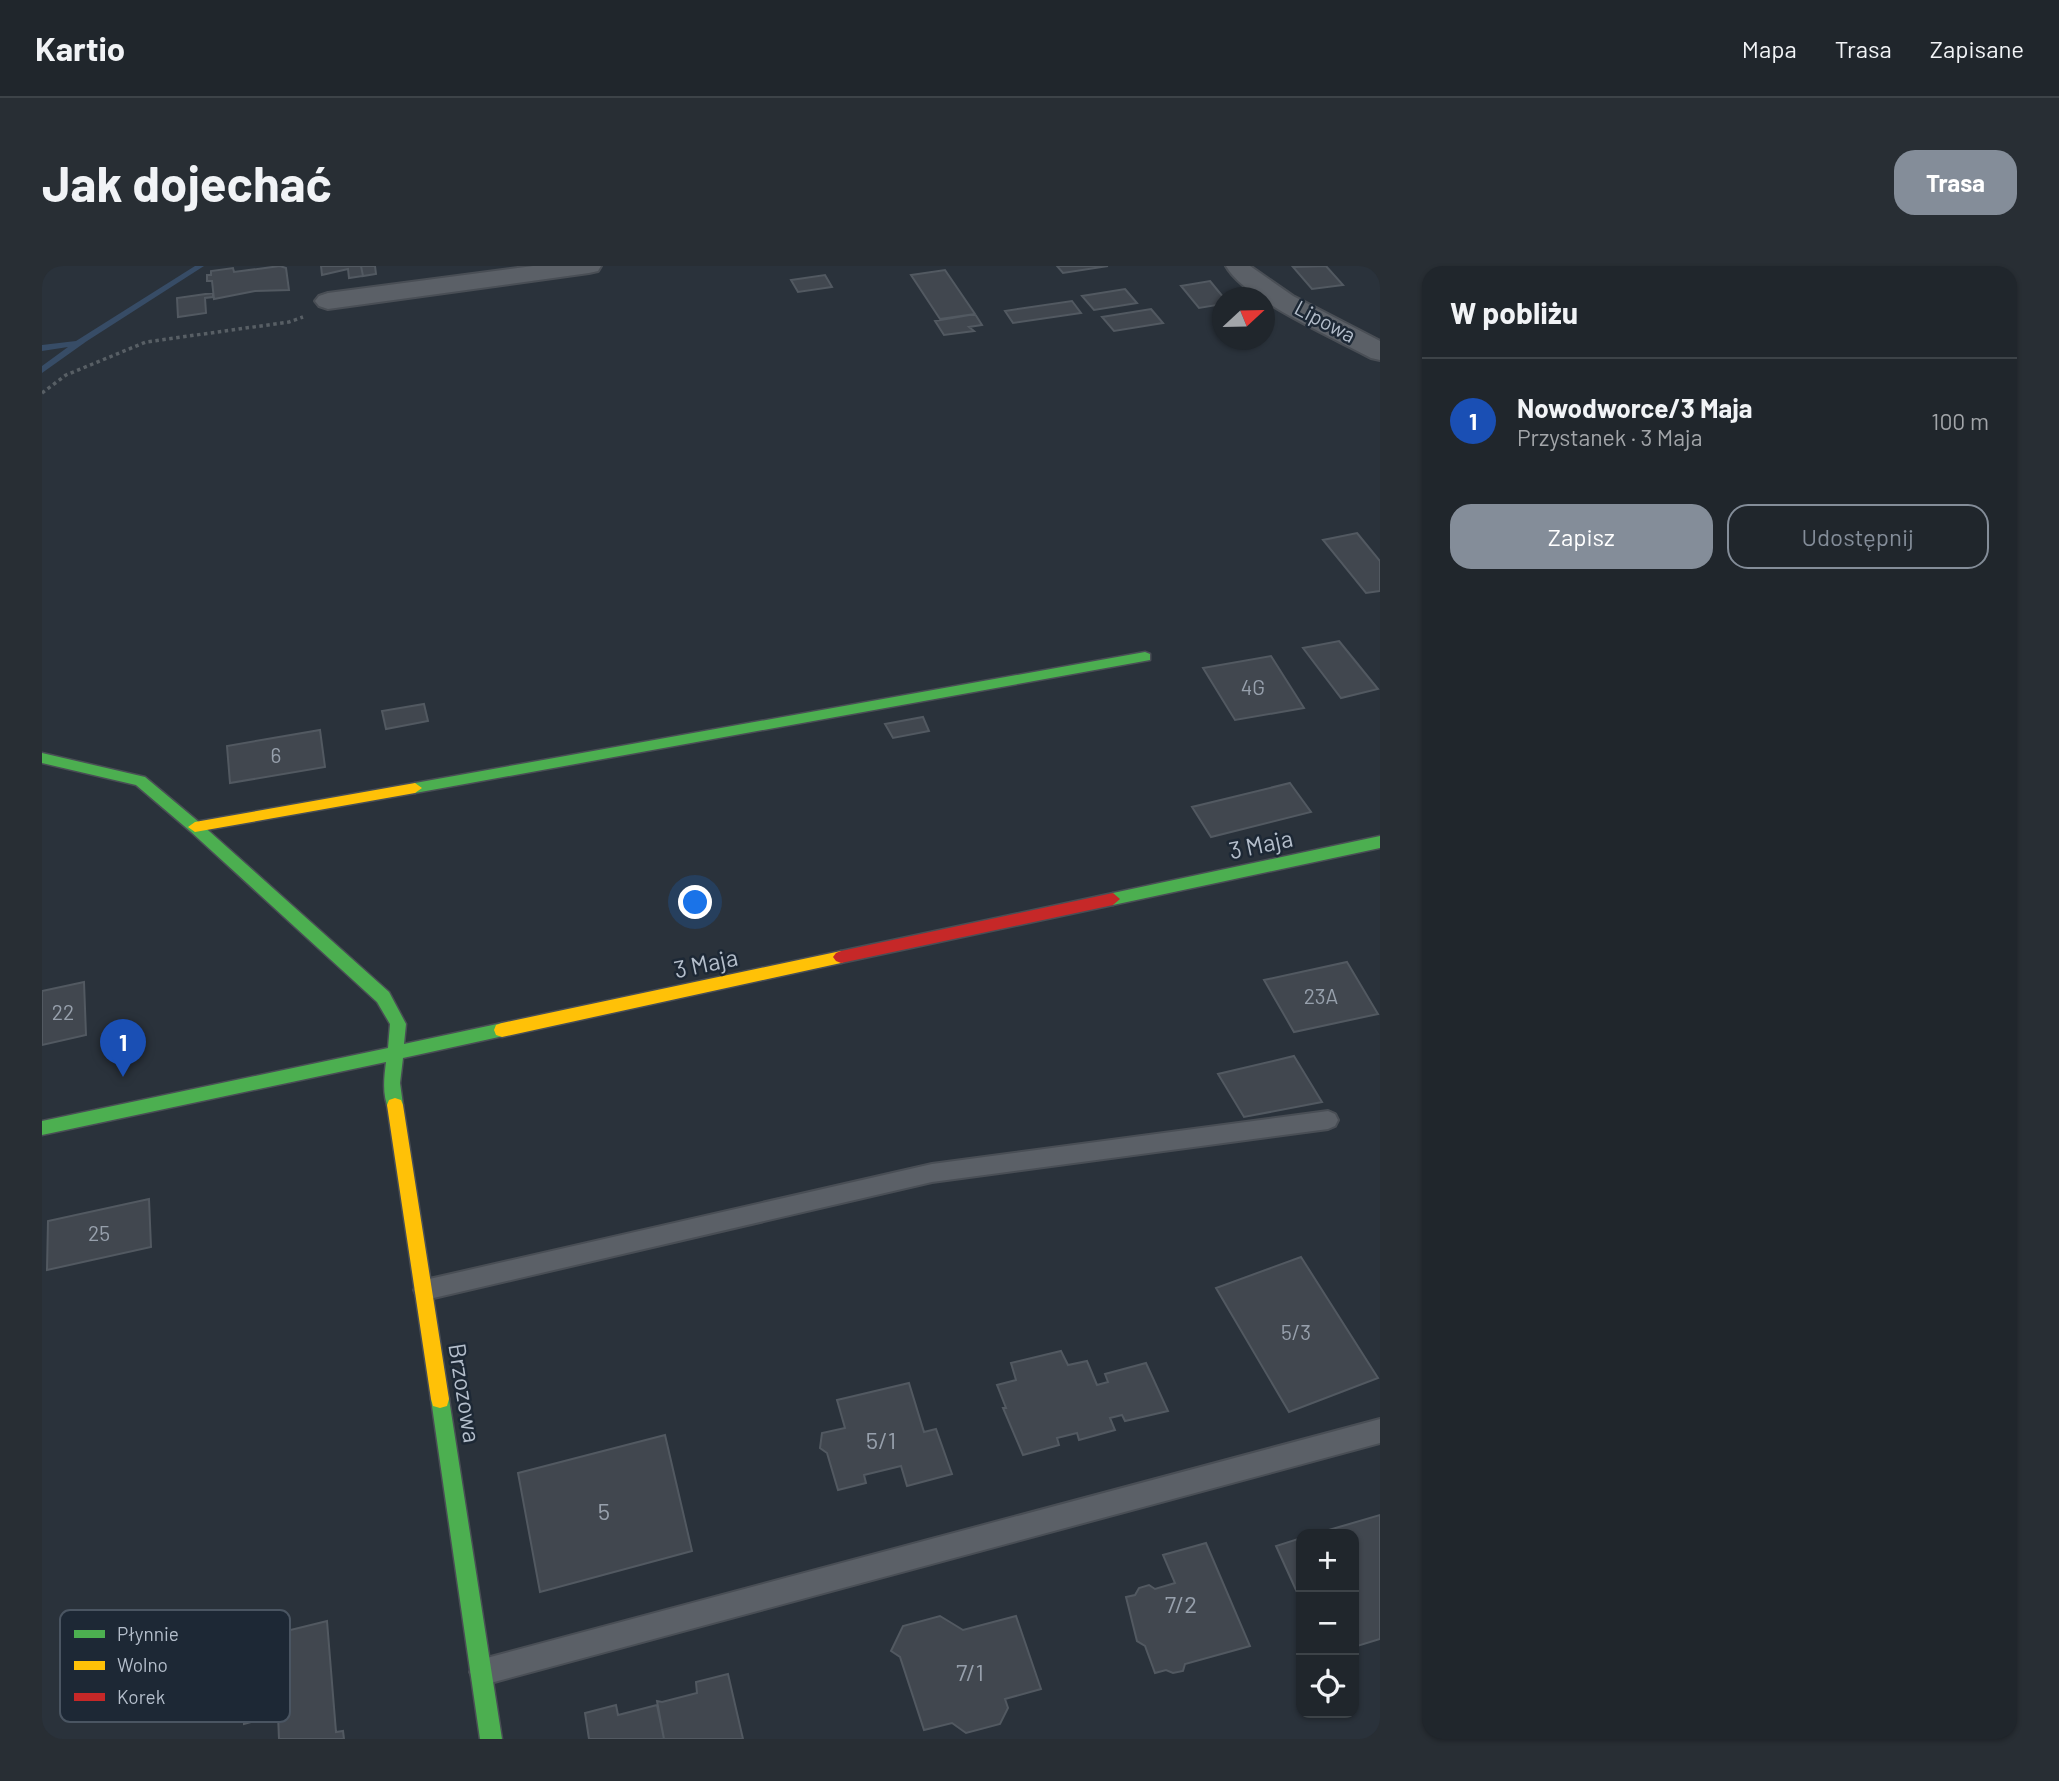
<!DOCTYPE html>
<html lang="pl">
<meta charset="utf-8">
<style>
:root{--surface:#20262c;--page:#282e34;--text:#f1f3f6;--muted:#a2a5a9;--line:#3d4348;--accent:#848d99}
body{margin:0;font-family:Barlow,sans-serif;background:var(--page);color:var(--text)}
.controls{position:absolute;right:21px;bottom:21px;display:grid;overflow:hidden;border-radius:14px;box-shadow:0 2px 5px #0004}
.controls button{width:63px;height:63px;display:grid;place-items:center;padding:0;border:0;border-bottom:2px solid var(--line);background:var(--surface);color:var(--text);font:35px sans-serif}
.compass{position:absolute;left:1170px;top:21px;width:63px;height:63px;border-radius:50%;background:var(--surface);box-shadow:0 2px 5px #0004;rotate:68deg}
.you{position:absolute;left:654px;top:637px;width:24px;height:24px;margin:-18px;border:5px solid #fff;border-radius:50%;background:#1a73e8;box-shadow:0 0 0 10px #1a73e833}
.badge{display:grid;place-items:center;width:46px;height:46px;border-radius:50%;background:var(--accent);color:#fff;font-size:23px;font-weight:700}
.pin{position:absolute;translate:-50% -58px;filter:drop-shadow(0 2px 4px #0008)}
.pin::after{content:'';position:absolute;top:37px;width:24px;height:21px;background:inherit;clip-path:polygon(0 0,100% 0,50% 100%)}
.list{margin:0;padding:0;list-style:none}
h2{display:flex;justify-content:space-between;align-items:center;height:91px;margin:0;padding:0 28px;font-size:30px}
h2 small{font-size:23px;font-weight:400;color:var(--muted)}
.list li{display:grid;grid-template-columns:46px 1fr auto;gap:21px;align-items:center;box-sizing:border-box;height:126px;padding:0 28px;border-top:2px solid var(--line)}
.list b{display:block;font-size:26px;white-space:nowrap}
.list p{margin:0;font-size:23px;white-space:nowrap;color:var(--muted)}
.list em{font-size:23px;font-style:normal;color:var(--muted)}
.actions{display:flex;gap:14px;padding:21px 28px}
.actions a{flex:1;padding:16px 0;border:2px solid var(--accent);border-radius:21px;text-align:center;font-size:24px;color:var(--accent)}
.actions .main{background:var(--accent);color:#fff}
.icon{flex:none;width:38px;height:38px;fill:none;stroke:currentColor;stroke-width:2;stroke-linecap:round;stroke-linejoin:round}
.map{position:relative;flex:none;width:1338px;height:1473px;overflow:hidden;border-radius:21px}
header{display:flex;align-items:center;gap:42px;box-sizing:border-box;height:98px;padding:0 35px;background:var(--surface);border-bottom:2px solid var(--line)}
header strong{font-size:33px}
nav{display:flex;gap:38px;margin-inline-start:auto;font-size:24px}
.intro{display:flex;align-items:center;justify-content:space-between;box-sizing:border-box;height:168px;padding:0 42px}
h1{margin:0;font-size:49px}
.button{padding:18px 32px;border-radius:21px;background:var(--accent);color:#fff;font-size:24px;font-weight:700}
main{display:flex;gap:42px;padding:0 42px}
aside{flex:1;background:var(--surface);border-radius:21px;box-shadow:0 2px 5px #0004}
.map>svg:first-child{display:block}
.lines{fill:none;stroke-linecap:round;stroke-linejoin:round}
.stream{fill:#374c66;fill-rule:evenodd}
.building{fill:#41474f;stroke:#525961;stroke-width:2}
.lane-casing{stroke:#494e55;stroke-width:4}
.street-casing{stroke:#494e55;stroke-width:4}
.fast-casing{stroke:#494e55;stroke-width:3}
.slow-casing{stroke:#494e55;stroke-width:3}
.jam-casing{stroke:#494e55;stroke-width:3}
.path{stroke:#585f65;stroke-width:3.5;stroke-dasharray:3.5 3.5;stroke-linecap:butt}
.lane{fill:#5b6067;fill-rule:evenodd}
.street{fill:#5b6067;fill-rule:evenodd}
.fast{fill:#4caf50;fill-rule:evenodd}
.slow{fill:#ffc107;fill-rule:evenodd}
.jam{fill:#c62828;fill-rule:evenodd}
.labels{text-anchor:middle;stroke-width:5;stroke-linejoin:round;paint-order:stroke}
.far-street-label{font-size:21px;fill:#b4becb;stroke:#1d2835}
.number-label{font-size:21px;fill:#97a0ac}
.street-label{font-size:24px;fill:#b4becb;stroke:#1d2835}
.near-number-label{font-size:24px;fill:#97a0ac}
.key{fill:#1d2835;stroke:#4a5562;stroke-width:2}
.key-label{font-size:19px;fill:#b4becb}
</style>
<header>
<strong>Kartio</strong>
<nav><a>Mapa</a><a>Trasa</a><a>Zapisane</a></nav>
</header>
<div class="intro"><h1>Jak dojechać</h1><a class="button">Trasa</a></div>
<main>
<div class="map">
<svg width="1338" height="1473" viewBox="0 0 1338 1473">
<rect width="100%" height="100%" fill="#2a323b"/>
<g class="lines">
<path class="stream" d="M153 0H162L45 75 0 107V100L26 81 0 85V79L34 75Z"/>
</g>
<path class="building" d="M238 0 244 2 247 24 213 25 172 33 170 15H165V9H169V5L191 2 192 6Z
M279 0H319L321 10 307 12 306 3 280 9Z
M319 0H333L334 8 321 10Z
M1015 0H1066L1021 7Z
M1284 0 1301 19 1270 23 1251 1Z
M903 4 933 48 898 53 869 9Z
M783 9 790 21 756 26 749 14Z
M1168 15 1182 32 1181 38 1157 42 1139 20Z
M1083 23 1095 37 1052 44 1040 30Z
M171 27V31L163 32 164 47 136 51 135 32Z
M1030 35 1039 47 971 57 963 45Z
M1109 43 1121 57 1072 65 1060 51Z
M933 48 940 59 927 61 932 65 902 69 893 55Z
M1315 267 1338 295V325L1324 327 1281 274Z
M1297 375 1336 423 1299 432 1261 382Z
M1229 390 1262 442 1193 454 1161 402Z
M382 438 386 455 344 463 340 445Z
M881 451 887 465 851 472 843 458Z
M278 464 283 501 188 517 185 480Z
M1248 517 1269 546 1169 571 1150 541Z
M1305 696 1336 748 1252 766 1222 714Z
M42 716 44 769 0 779V725Z
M1252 790 1280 836 1202 851 1176 808Z
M107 933 109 981 5 1004 6 955Z
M1259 991 1336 1112 1247 1146 1174 1022Z
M1019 1085 1026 1099 1045 1095 1055 1119 1066 1116 1063 1108 1104 1097 1126 1145 1083 1155 1080 1149 1068 1152 1073 1164 1037 1174 1035 1167 1015 1172 1017 1179 981 1189 961 1142H964L955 1119 974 1114 969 1097Z
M867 1117 882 1166 894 1163 910 1208 865 1220 859 1200 822 1209 824 1217 796 1224 785 1187 778 1182 780 1167 803 1162 795 1134Z
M623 1169 650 1285 498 1326 476 1207Z
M1338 1249V1373L1312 1381V1268H1273Z
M1259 1272V1335L1234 1280Z
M1164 1277 1208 1380 1143 1398 1141 1405 1131 1407 1124 1404 1113 1407 1103 1380 1095 1375 1084 1331 1093 1329 1097 1322 1107 1319 1113 1323 1133 1317 1121 1289Z
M898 1350 921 1364 974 1350 999 1423 963 1433 966 1442 958 1458 924 1467 910 1457 882 1464 858 1391 849 1385 861 1360Z
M285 1355 294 1466 301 1465 302 1473H237L236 1449 202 1458 199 1411 229 1403 228 1369Z
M686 1408 701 1473H622L615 1435 620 1436 655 1427 654 1416Z
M574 1439 576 1449 615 1439 622 1473H547L543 1447Z"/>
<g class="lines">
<g class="lane-casing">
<path id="lane" d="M1286 845 1293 848 1296 854 1293 860 1286 863 890 916 383 1034 375 1031 372 1024 375 1017 383 1014 890 898Z
M1338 1153V1177L441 1419 432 1415 428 1406 432 1397 441 1393Z"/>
</g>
<g class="street-casing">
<path id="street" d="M491 0H559L556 5 547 7 286 43 277 40 273 35 277 30 286 27Z
M1184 0H1208L1251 30 1338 75V94L1329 92C1292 72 1202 33 1184 0Z"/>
</g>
<g class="fast-casing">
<path id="fast" d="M1103 386 1108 388V394L373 527 366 522 373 517Z
M0 487 103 511 158 557 347 726 364 758 362 778 460 757 466 759 468 764 466 769 361 792 358 817 361 839 359 844 353 846 347 844C340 829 342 812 344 796L0 869V855L346 782 348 758 335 736 148 565 94 519 0 497Z
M1338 570V582L1071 639 1064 633 1071 627Z
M398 1124 405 1126 407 1133 460 1473H438L389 1133 391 1126Z"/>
</g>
<g class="slow-casing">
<path id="slow" d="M373 517 380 522 373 527 153 566 146 561 153 556Z
M799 685 804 687 807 691 804 695 799 697 460 771 454 769 452 764 454 759 460 757Z
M353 832 359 834 361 839 407 1133 405 1140 398 1142 391 1140 389 1133 345 839 347 834Z"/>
</g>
<g class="jam-casing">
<path id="jam" d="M1071 627 1078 633 1071 639 799 697 794 695 791 691 794 687 799 685Z"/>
</g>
<path class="path" d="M0 127 24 109 104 76 247 56 261 51"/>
<use href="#lane" class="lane"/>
<use href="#street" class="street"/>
<use href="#fast" class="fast"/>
<use href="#slow" class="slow"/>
<use href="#jam" class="jam"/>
</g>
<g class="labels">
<g class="far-street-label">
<text transform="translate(1283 56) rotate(28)" y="7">Lipowa</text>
</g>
<g class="number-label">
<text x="1211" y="429">4G</text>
<text x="234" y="497">6</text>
<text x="1279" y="738">23A</text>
<text x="21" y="754">22</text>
<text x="57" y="975">25</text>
<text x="1254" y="1074">5/3</text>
</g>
<g class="street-label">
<text transform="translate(1219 579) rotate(-12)" y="8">3 Maja</text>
<text transform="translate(664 698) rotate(-12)" y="8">3 Maja</text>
<text transform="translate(422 1127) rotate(81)" y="8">Brzozowa</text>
</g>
<g class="near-number-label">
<text x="839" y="1183">5/1</text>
<text x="562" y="1254">5</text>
<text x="1139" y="1347">7/2</text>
<text x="928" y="1415">7/1</text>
</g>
</g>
<rect x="18" y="1344" width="230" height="112" rx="10" class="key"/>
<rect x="32" y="1364" width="31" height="8" fill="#4caf50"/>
<rect x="32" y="1395" width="31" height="9" fill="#ffc107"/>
<rect x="32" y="1427" width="31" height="8" fill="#c62828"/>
<g class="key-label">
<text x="75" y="1375">Płynnie</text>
<text x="75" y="1406">Wolno</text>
<text x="75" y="1438">Korek</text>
</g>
</svg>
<div class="controls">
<button>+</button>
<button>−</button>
<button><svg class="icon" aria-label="locate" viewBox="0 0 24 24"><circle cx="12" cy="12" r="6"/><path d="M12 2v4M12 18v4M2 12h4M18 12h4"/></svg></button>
</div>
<svg class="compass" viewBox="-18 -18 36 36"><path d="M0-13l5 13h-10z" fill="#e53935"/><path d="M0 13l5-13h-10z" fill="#a2a5a9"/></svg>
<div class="you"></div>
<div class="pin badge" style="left:81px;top:811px;background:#1a4fb4">1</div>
</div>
<aside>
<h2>W pobliżu<small></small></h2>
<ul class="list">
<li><span class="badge" style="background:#1a4fb4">1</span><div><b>Nowodworce/3 Maja</b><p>Przystanek · 3 Maja</p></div><em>100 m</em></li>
</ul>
<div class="actions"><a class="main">Zapisz</a><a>Udostępnij</a></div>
</aside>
</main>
